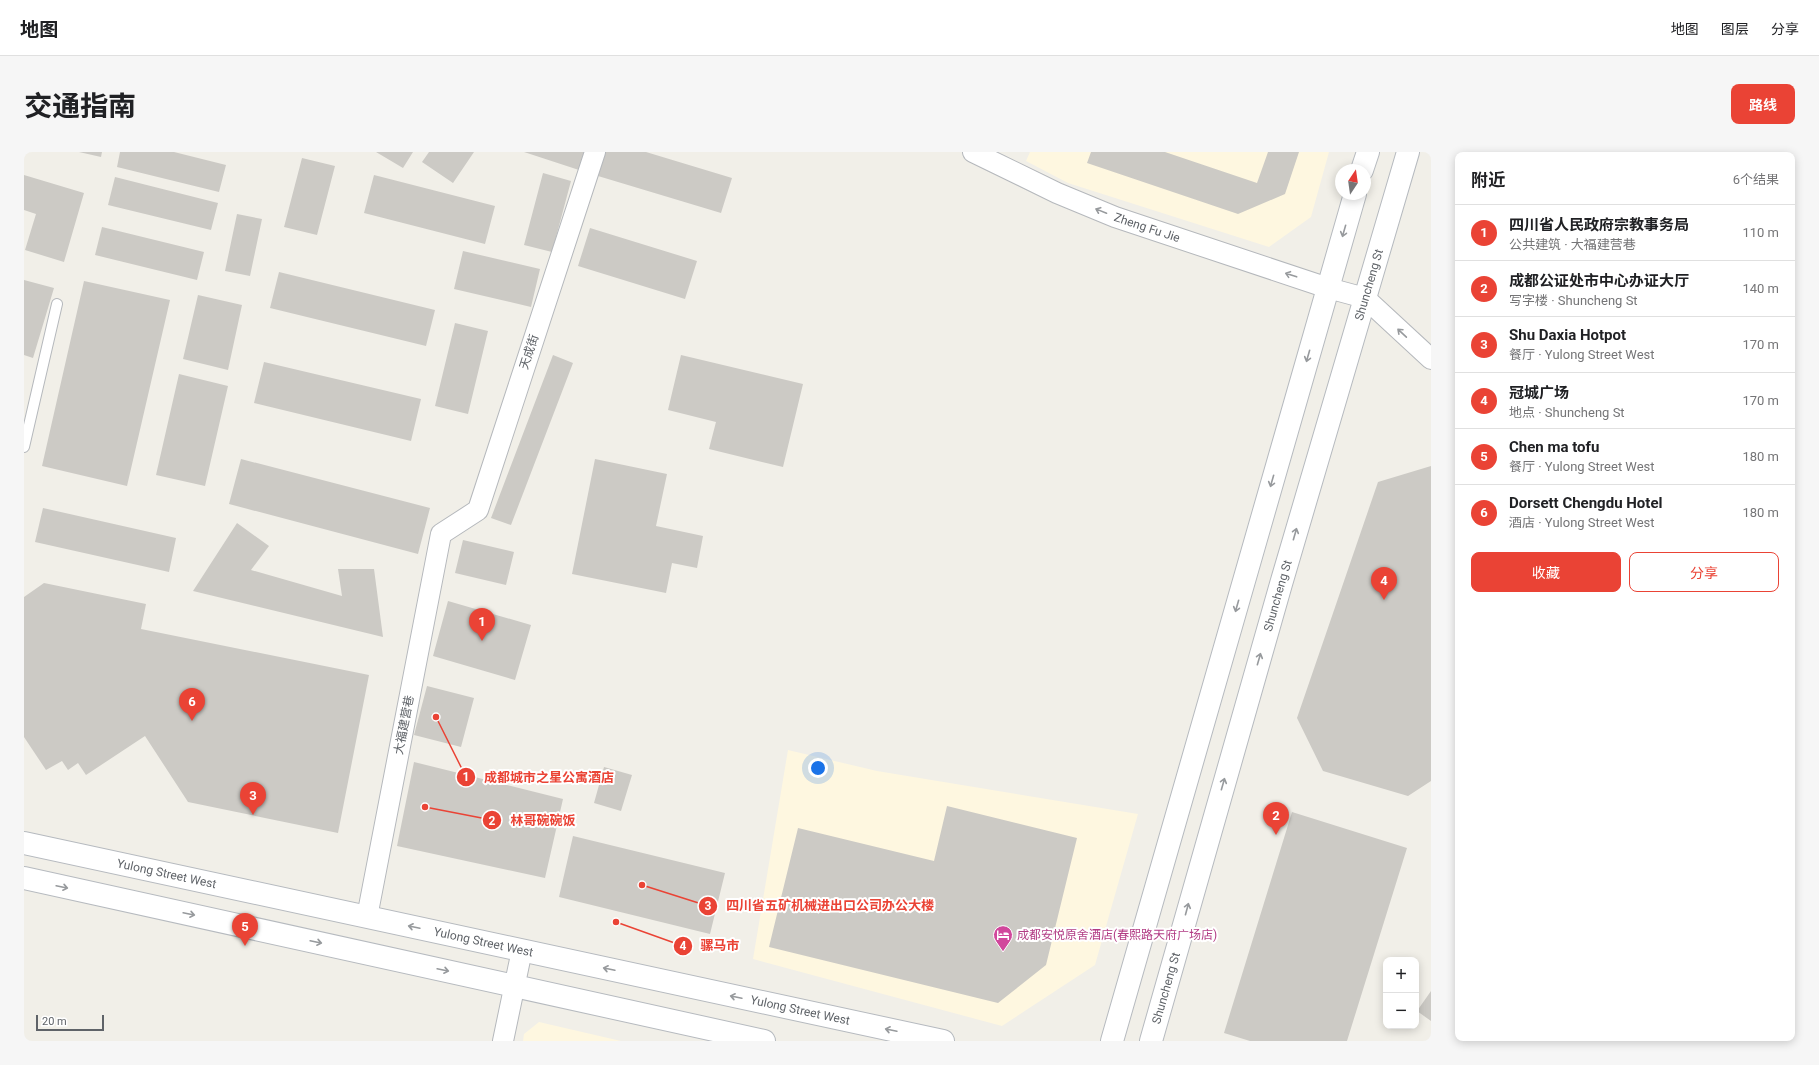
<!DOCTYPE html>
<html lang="zh">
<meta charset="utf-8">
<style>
:root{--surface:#fff;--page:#f6f6f6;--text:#202124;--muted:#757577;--line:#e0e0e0;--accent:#ea4335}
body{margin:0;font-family:Roboto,"Noto Sans SC",sans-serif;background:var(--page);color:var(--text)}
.controls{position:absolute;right:12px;bottom:12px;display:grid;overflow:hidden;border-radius:8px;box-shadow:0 2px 10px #0003}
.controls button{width:36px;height:36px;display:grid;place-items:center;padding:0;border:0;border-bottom:1px solid var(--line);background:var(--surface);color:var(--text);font:20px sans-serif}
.compass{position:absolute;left:1311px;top:12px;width:36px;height:36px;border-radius:50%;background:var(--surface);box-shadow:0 2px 10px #0003;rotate:13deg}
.scale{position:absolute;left:12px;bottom:10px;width:68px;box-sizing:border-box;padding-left:4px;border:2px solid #5f6368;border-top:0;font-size:11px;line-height:14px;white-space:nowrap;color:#5f6368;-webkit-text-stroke:3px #fff;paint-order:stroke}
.you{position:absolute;left:794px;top:616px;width:14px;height:14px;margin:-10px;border:3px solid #fff;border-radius:50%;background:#1a73e8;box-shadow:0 0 0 6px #1a73e833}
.badge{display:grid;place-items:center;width:26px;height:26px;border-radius:50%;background:var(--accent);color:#fff;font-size:13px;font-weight:700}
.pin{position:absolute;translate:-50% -33px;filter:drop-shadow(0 1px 2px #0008)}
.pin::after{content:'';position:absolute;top:21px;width:14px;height:12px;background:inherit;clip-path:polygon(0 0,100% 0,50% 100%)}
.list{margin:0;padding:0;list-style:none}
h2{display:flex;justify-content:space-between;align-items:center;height:52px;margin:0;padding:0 16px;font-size:17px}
h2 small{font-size:13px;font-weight:400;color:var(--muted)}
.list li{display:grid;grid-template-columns:26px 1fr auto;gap:12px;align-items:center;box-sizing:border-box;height:56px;padding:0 16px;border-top:1px solid var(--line)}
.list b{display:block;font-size:15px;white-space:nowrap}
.list p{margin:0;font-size:13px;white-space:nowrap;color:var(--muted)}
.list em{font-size:13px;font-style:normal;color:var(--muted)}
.actions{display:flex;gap:8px;padding:12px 16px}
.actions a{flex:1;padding:9px 0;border:1px solid var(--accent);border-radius:8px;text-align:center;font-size:14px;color:var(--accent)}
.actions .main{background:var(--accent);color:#fff}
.map{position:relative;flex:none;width:1407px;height:889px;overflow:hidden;border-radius:8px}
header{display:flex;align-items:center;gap:24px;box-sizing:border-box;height:56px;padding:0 20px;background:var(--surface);border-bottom:1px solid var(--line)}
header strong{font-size:19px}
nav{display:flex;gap:22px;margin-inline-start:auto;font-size:14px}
.intro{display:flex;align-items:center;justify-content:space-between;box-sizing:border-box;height:96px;padding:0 24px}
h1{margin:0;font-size:28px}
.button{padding:10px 18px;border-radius:8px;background:var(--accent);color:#fff;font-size:14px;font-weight:700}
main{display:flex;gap:24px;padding:0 24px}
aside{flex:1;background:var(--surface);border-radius:8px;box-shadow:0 2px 10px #0003}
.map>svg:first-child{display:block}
.commercial{fill:#fef7e0}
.building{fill:#cccac5}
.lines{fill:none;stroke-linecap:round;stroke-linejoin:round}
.service-casing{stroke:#b5b8bc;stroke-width:12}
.minor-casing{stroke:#b5b8bc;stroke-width:22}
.secondary-casing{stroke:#b6babf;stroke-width:24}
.service{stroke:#fff;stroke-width:10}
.minor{stroke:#fff;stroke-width:20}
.secondary{stroke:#fff;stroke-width:22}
.oneway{stroke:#979a9d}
.labels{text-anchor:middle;stroke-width:4;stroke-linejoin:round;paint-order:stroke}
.street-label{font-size:12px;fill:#5f6368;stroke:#fff}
.hotel-label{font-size:12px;fill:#b23c85;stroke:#fff;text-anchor:start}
.leader{fill:none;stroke:#ea4335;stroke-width:1.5}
.callout-dot{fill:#ea4335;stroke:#fff;stroke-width:1.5}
.mark-label{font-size:12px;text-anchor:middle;font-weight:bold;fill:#fff}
.callout-label{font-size:13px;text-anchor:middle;font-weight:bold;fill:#ea4335;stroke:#fff;stroke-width:4;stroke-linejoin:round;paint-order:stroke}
</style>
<header>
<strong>地图</strong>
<nav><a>地图</a><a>图层</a><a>分享</a></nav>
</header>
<div class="intro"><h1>交通指南</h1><a class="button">路线</a></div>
<main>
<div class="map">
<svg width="1407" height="889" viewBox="0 0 1407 889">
<rect width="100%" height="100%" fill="#f1efe8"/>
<path class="commercial" d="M1006 0H1305L1287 65 1245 95 1044 31 1002 9Z
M764 598 853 619 1114 662 1071 813 978 874 729 807Z
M515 870 597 889H499L500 882Z"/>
<path class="building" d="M55 0H78L77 5Z
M96 0H150L202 13 195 40 93 15Z
M352 0H389L379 16Z
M405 0H450L429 31 398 10Z
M500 0H560L555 18Z
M581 0H622L708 26 697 61 574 24Z
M1067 0H1141L1233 31 1244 0H1275L1261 42 1214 62 1063 11Z
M278 6 311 14 293 83 260 75Z
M519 21 547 29 528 100 500 93Z
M0 23 60 41 40 110 1 98 12 62 0 58Z
M350 23 471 54 461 92 340 61Z
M91 25 194 51 187 78 84 53Z
M213 62 238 67 226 124 201 119Z
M78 75 180 100 173 128 71 103Z
M566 76 673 109 661 147 554 114Z
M439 99 516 117 507 155 430 137Z
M255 120 411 158 402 194 246 156Z
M0 128 30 136 9 206 0 203Z
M60 129 146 148 103 334 18 314Z
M174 143 218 153 204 218 159 207Z
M431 171 464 179 444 262 411 254Z
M529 203 549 211 487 373 467 366Z
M657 203 779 232 759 315 685 297 692 270 644 258Z
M240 210 397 247 387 289 230 251Z
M155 222 204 234 181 334 132 323Z
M217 307 406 356 394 402 205 352Z
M571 307 643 322 632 374 679 384 673 416 648 411 642 441 548 422Z
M1407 314V629L1384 644 1299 619 1273 566 1354 330Z
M19 356 152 386 145 420 11 390Z
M213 371 245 394 227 418 318 444 314 417H350L359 485 169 439Z
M439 388 490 400 482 433 431 421Z
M20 431 122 452 117 477 345 523 314 681 164 650 121 584 62 623 54 611 44 618 38 609 22 618 0 585V445Z
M424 449 507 473 491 528 409 504Z
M403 534 450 546 437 595 390 583Z
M390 610 539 647 521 726 373 694Z
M580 615 608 623 597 659 570 651Z
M923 654 1053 686 1022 813 974 851 745 795 774 676 910 709Z
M1268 660 1383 696 1323 889H1226L1200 881Z
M549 684 701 721 686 782 535 745Z
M1407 839V869L1393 859Z"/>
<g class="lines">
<g class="service-casing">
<path id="service" d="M0 295 33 152"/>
</g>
<g class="minor-casing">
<g id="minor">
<path id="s1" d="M949 0 1033 41 1091 65 1304 136 1341 146 1407 207"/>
<path d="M343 765 417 382 454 358 571 0"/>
<path d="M479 889 498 798"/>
</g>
</g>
<g class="secondary-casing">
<g id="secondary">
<path d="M1338 18 1344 0"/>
<path id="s2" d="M0 691 919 889"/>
<path d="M0 726 740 889"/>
<path d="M1088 889 1331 42"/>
<path id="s3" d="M1127 889 1257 432 1384 0"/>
</g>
</g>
<use href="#service" class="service"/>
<use href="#minor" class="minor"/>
<use href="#secondary" class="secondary"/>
</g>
<defs><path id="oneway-shaft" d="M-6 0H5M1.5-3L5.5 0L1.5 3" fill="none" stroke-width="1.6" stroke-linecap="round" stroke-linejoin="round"/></defs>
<g class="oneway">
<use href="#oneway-shaft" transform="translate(1077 59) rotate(-158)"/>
<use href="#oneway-shaft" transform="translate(1320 79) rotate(106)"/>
<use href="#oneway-shaft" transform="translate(1267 123) rotate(-162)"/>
<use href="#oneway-shaft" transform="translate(1378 181) rotate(-137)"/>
<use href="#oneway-shaft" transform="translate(1284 204) rotate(106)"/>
<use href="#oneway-shaft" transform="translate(1248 329) rotate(106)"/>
<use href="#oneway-shaft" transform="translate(1271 382) rotate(-74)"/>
<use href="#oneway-shaft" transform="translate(1213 454) rotate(106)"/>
<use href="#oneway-shaft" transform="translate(1235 507) rotate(-74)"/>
<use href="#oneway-shaft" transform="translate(1199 632) rotate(-74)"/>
<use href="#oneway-shaft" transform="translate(38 735) rotate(12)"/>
<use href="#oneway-shaft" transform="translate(1163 757) rotate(-75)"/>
<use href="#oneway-shaft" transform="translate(165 762) rotate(12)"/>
<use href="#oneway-shaft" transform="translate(390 775) rotate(-168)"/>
<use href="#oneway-shaft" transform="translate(292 790) rotate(12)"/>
<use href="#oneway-shaft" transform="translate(585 817) rotate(-168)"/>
<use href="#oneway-shaft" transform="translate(419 818) rotate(12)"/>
<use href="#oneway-shaft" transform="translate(712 845) rotate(-168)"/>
<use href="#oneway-shaft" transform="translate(867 878) rotate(-168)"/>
</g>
<defs>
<g id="hotel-pin" transform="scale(1)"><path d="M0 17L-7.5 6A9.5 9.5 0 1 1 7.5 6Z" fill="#d1479c" stroke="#fff"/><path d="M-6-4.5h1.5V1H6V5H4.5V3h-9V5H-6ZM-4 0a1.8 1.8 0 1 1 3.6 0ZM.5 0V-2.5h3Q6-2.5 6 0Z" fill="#fff"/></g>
</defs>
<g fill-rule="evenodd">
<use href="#hotel-pin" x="979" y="783"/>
</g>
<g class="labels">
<g class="street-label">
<text dy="4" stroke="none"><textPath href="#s1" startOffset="190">Zheng Fu Jie</textPath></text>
<text dy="4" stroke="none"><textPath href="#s3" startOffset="787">Shuncheng St</textPath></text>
<text transform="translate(505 200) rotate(-72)" y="4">天成街</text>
<text dy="4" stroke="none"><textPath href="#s3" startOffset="463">Shuncheng St</textPath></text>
<text transform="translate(380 573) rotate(-79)" y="4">大福建营巷</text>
<text dy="4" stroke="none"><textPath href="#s2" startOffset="146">Yulong Street West</textPath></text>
<text dy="4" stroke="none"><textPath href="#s2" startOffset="470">Yulong Street West</textPath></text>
<text dy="4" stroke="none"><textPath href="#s3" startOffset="55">Shuncheng St</textPath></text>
<text dy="4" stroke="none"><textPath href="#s2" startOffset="794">Yulong Street West</textPath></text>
</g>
<g class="hotel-label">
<text x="993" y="787">成都安悦原舍酒店(春熙路天府广场店)</text>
</g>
</g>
<path class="leader" d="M412 565L442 625M401 655L468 668M618 733L684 754M592 770L659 794"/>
<g class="callout-dot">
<circle cx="412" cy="565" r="4"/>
<circle cx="401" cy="655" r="4"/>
<circle cx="618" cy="733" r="4"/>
<circle cx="592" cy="770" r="4"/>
<circle cx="442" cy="625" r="10"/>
<circle cx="468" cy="668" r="10"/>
<circle cx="684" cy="754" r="10"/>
<circle cx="659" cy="794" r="10"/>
</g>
<g class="mark-label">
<text x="442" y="629">1</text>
<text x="468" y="673">2</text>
<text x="684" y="758">3</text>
<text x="659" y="798">4</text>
</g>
<g class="callout-label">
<text x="525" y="630">成都城市之星公寓酒店</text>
<text x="519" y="673">林哥碗碗饭</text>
<text x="806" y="758">四川省五矿机械进出口公司办公大楼</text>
<text x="696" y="798">骡马市</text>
</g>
</svg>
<div class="controls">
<button>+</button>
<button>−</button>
</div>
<svg class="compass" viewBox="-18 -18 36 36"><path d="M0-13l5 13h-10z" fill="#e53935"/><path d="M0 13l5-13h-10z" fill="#757577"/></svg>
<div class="scale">20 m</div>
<div class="you"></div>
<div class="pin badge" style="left:458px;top:489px">1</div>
<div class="pin badge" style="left:1252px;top:683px">2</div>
<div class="pin badge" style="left:229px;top:663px">3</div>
<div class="pin badge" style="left:1360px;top:448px">4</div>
<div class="pin badge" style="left:221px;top:794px">5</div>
<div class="pin badge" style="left:168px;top:569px">6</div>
</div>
<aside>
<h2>附近<small>6个结果</small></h2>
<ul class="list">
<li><span class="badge">1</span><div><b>四川省人民政府宗教事务局</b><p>公共建筑 · 大福建营巷</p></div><em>110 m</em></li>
<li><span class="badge">2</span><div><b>成都公证处市中心办证大厅</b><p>写字楼 · Shuncheng St</p></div><em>140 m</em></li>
<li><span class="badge">3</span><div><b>Shu Daxia Hotpot</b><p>餐厅 · Yulong Street West</p></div><em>170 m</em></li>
<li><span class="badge">4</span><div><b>冠城广场</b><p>地点 · Shuncheng St</p></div><em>170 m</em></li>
<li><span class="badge">5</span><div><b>Chen ma tofu</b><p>餐厅 · Yulong Street West</p></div><em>180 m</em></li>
<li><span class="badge">6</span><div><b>Dorsett Chengdu Hotel</b><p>酒店 · Yulong Street West</p></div><em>180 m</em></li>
</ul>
<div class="actions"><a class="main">收藏</a><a>分享</a></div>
</aside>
</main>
